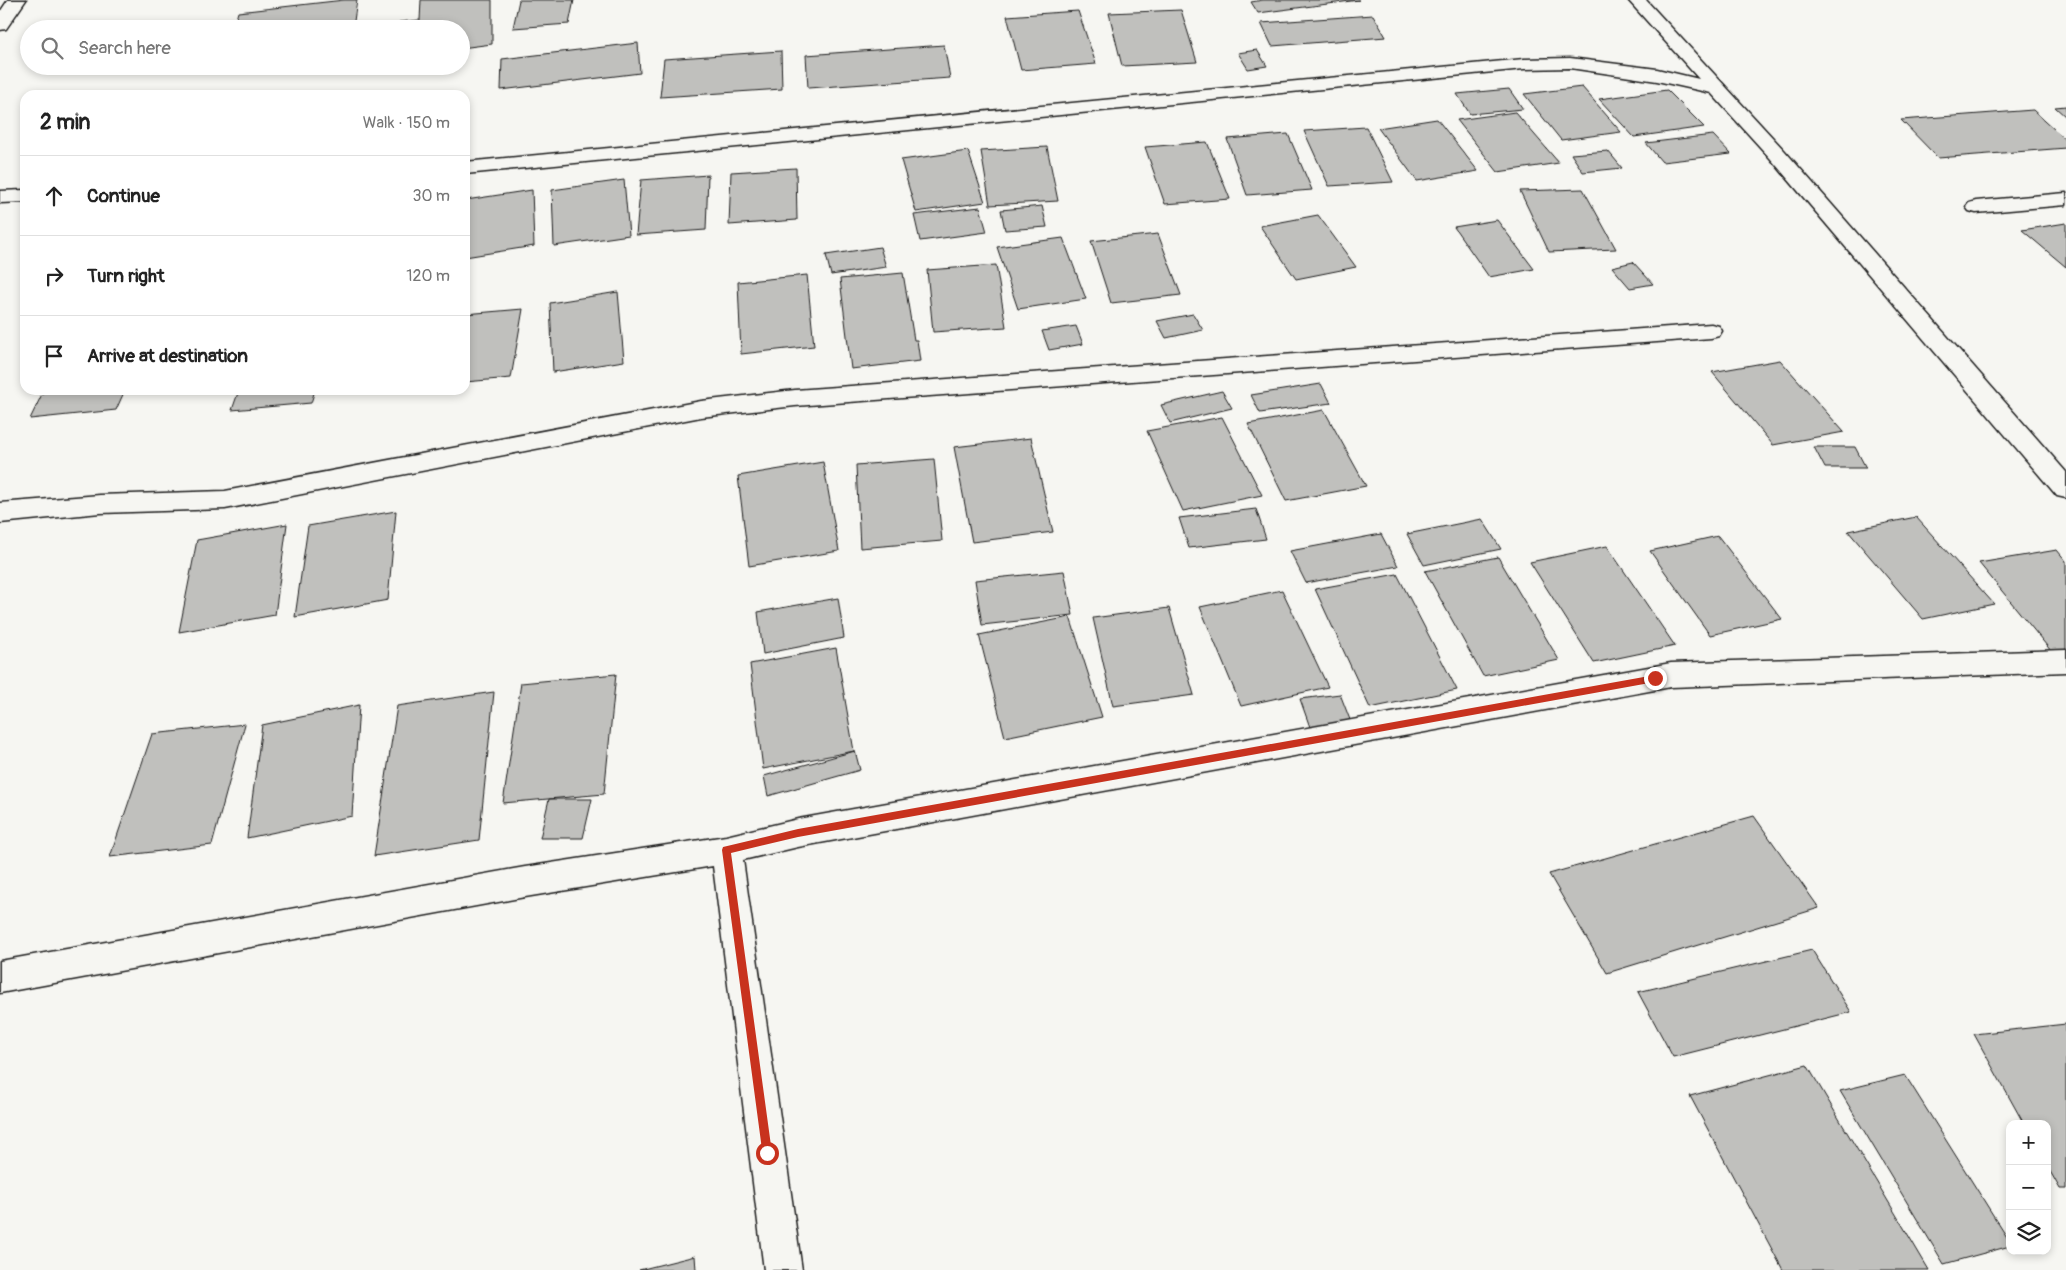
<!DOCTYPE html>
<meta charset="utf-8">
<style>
:root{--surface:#fff;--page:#f2f2f2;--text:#222;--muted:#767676;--line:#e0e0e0}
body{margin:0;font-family:Pangolin,sans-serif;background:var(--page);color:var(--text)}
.controls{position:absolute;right:15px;bottom:15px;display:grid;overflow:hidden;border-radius:10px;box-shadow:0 2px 8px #0003}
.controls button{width:45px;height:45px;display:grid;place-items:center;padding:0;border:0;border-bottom:1px solid var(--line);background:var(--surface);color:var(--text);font:25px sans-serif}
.stop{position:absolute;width:15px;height:15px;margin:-11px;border:4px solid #c8321e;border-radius:50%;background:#fff}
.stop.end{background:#c8321e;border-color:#fff;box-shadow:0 1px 5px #0008}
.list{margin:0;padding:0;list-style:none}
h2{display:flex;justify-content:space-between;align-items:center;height:65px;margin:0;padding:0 20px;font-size:21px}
h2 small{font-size:16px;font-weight:400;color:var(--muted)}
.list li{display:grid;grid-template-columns:32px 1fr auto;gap:15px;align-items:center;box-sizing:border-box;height:80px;padding:0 20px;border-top:1px solid var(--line)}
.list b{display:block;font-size:19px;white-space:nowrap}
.list em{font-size:16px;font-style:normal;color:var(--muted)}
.icon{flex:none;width:28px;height:28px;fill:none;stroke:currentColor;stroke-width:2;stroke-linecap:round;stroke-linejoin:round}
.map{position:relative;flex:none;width:2066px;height:1270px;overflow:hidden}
.search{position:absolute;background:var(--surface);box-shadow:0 2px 8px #0003;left:20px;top:20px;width:450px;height:55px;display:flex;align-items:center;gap:12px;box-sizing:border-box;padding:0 18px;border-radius:28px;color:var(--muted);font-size:19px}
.panel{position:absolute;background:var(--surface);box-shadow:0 2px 8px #0003;left:20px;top:90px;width:450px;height:305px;border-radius:15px}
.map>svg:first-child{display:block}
.building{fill:#c0c0bd;stroke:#1c1c1c}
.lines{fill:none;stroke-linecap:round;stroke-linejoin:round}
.street-casing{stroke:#1c1c1c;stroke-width:3}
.street{fill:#f6f6f2;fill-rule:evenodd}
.route{fill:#c8321e}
</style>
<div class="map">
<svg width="2066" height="1270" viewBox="0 0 2066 1270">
<rect width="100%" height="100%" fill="#f6f6f2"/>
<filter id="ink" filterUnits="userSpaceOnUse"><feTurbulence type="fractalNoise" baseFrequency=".02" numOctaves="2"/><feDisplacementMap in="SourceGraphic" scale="10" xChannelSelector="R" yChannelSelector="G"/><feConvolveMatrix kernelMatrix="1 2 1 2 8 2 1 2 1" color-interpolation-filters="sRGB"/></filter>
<g filter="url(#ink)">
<path class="building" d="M344 0H357L353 28 233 29 238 12Z
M421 0H492V44L461 48V29H398L399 22 420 20Z
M519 0H574L569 24 513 28Z
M1263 0H1359L1258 13 1251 2Z
M1181 10 1197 62 1122 66 1109 13Z
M1078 11 1096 64 1021 70 1007 16Z
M1373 15 1386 37 1272 46 1261 23Z
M638 43 640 73 501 90 502 59Z
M944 45 950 78 808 88 806 55Z
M1257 50 1267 66 1248 69 1238 53Z
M781 51 782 89 660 97 664 59Z
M1582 87 1621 132 1561 140 1524 94Z
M1509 89 1523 109 1470 114 1457 94Z
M1667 90 1704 127 1634 137 1599 99Z
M2066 106V117L2055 107Z
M2033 110 2066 140V148L1938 158 1901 120Z
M1515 112 1559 163 1498 172 1457 120Z
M1437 119 1478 171 1417 181 1378 128Z
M1366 127 1393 182 1329 186 1304 131Z
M1288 134 1312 190 1247 195 1227 139Z
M1713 135 1731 154 1662 162 1646 143Z
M1207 142 1230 199 1165 204 1145 147Z
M1047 147 1058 201 990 205 981 151Z
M968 151 985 202 916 212 901 160Z
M1608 151 1622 168 1583 172 1571 154Z
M796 168 797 220 729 225 731 172Z
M708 175 706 230 636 235 641 180Z
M624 180 629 235 554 246 552 190Z
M1583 189 1616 249 1549 252 1520 191Z
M532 190 534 246 465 257 466 200Z
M1042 206 1047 227 1005 230 1001 210Z
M980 207 987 232 920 241 914 215Z
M1318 215 1356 267 1296 279 1260 226Z
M1497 220 1534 269 1489 277 1454 227Z
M2066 223V267L2022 230Z
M1158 234 1181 295 1111 303 1091 241Z
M1063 238 1086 299 1018 309 997 247Z
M880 247 886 267 831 275 826 255Z
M1633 262 1653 284 1630 288 1612 267Z
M996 265 1006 327 933 332 927 270Z
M903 273 914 340H917L920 361 851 369 840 279Z
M807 275 814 346 741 354 738 282Z
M618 292 624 361 553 372 550 303Z
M523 309 511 378 465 382V314Z
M1193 314 1203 330 1166 338 1157 321Z
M1076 326 1083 344 1049 350 1042 331Z
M1780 360 1844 432 1773 445 1712 372Z
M1321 384 1331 403 1260 413 1251 395Z
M44 390H125L116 410 30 419Z
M239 390H315L311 403 232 410Z
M1222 391 1232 408 1170 423 1161 405Z
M1324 410 1366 486 1286 501 1248 424Z
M1222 417 1262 495 1183 511 1147 431Z
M1031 438 1053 532 972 542 954 447Z
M1814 447H1855L1866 468H1825Z
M934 459 942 541 860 548 856 465Z
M823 462 839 551 749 566 738 476Z
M1256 509 1266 539 1189 548 1179 518Z
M396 511 388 600 295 617 308 526Z
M1916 517 1994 604 1923 619 1848 531Z
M1482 519 1501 549 1424 565 1407 534Z
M287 524 275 615 179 632 197 540Z
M1381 534 1398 566 1306 583 1290 551Z
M1718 536 1782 619 1710 635 1650 551Z
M1607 546 1675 646 1594 663 1530 562Z
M2057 550 2066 561V655L2056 657 1979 563Z
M1498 557 1559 660 1483 676 1425 571Z
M1064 571 1073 615 982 625 975 580Z
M1397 574 1457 690 1370 708 1315 589Z
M1282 590 1328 687 1241 706 1200 607Z
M838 598 844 638 763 654 758 612Z
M1169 608 1194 695 1113 706 1093 618Z
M1070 617 1102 717 1005 737 979 635Z
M836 648 854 751 763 769 750 664Z
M616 674 604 794 503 803 521 683Z
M494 692 479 840 374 856 397 706Z
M1340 694 1352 725 1311 730 1300 699Z
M359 705 352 816 247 838 262 725Z
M245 724 212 845 110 857 152 734Z
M855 751 860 770 768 796 764 776Z
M549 799H592L583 838H540Z
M1754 816 1819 908 1607 973 1549 874Z
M1812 950 1851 1012 1673 1057 1638 992Z
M2066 1024V1189H2060L2047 1166V1124H2024L1974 1034Z
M1807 1065 1929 1270H1783L1690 1096Z
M1905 1075 2010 1242V1246L1944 1264 1840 1091Z
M695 1256 696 1270H639Z"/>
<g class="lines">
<g class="street-casing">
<path id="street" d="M8 0H26L6 29 0 30V12Z
M1628 0H1646L1784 150 2066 472V498L2057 496 1770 158 1711 93 1657 81 1570 68 1524 69 465 174V162L1524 59 1570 58 1657 69 1699 79Z
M25 190V202L0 203V191Z
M2066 193V205L1976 213 1969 211 1966 207 1969 203 1976 201Z
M1711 324 1719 326 1722 331 1719 336 1711 338 795 406 701 417 225 509 100 513 0 523V503L100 495 225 491 701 401 795 390Z
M2066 650V672L1671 687 798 847 743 860 802 1270H764L713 866 525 897 0 993V961L525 867 726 836 798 819 1671 663Z"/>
</g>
<use href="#street" class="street"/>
</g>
</g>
<path class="route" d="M1655 675 1659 678 1655 682 798 837 731 853 772 1153 771 1157 767 1158 763 1157 722 850 723 847 798 829Z"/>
</svg>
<div class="controls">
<button>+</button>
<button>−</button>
<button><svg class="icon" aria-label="layers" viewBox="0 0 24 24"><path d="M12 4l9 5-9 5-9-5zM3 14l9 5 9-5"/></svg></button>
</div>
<div class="stop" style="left:767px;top:1153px"></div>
<div class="stop end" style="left:1655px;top:678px"></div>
<div class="search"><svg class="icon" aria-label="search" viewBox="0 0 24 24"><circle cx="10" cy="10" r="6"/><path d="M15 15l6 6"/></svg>Search here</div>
<section class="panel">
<h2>2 min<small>Walk · 150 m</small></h2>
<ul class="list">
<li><svg class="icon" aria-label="ahead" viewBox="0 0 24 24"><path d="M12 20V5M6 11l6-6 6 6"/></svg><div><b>Continue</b></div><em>30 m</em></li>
<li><svg class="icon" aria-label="right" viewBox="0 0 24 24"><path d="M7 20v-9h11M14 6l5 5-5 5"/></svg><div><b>Turn right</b></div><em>120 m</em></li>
<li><svg class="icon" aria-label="arrive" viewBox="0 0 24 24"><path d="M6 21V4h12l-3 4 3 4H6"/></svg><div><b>Arrive at destination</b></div></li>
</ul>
</section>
</div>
